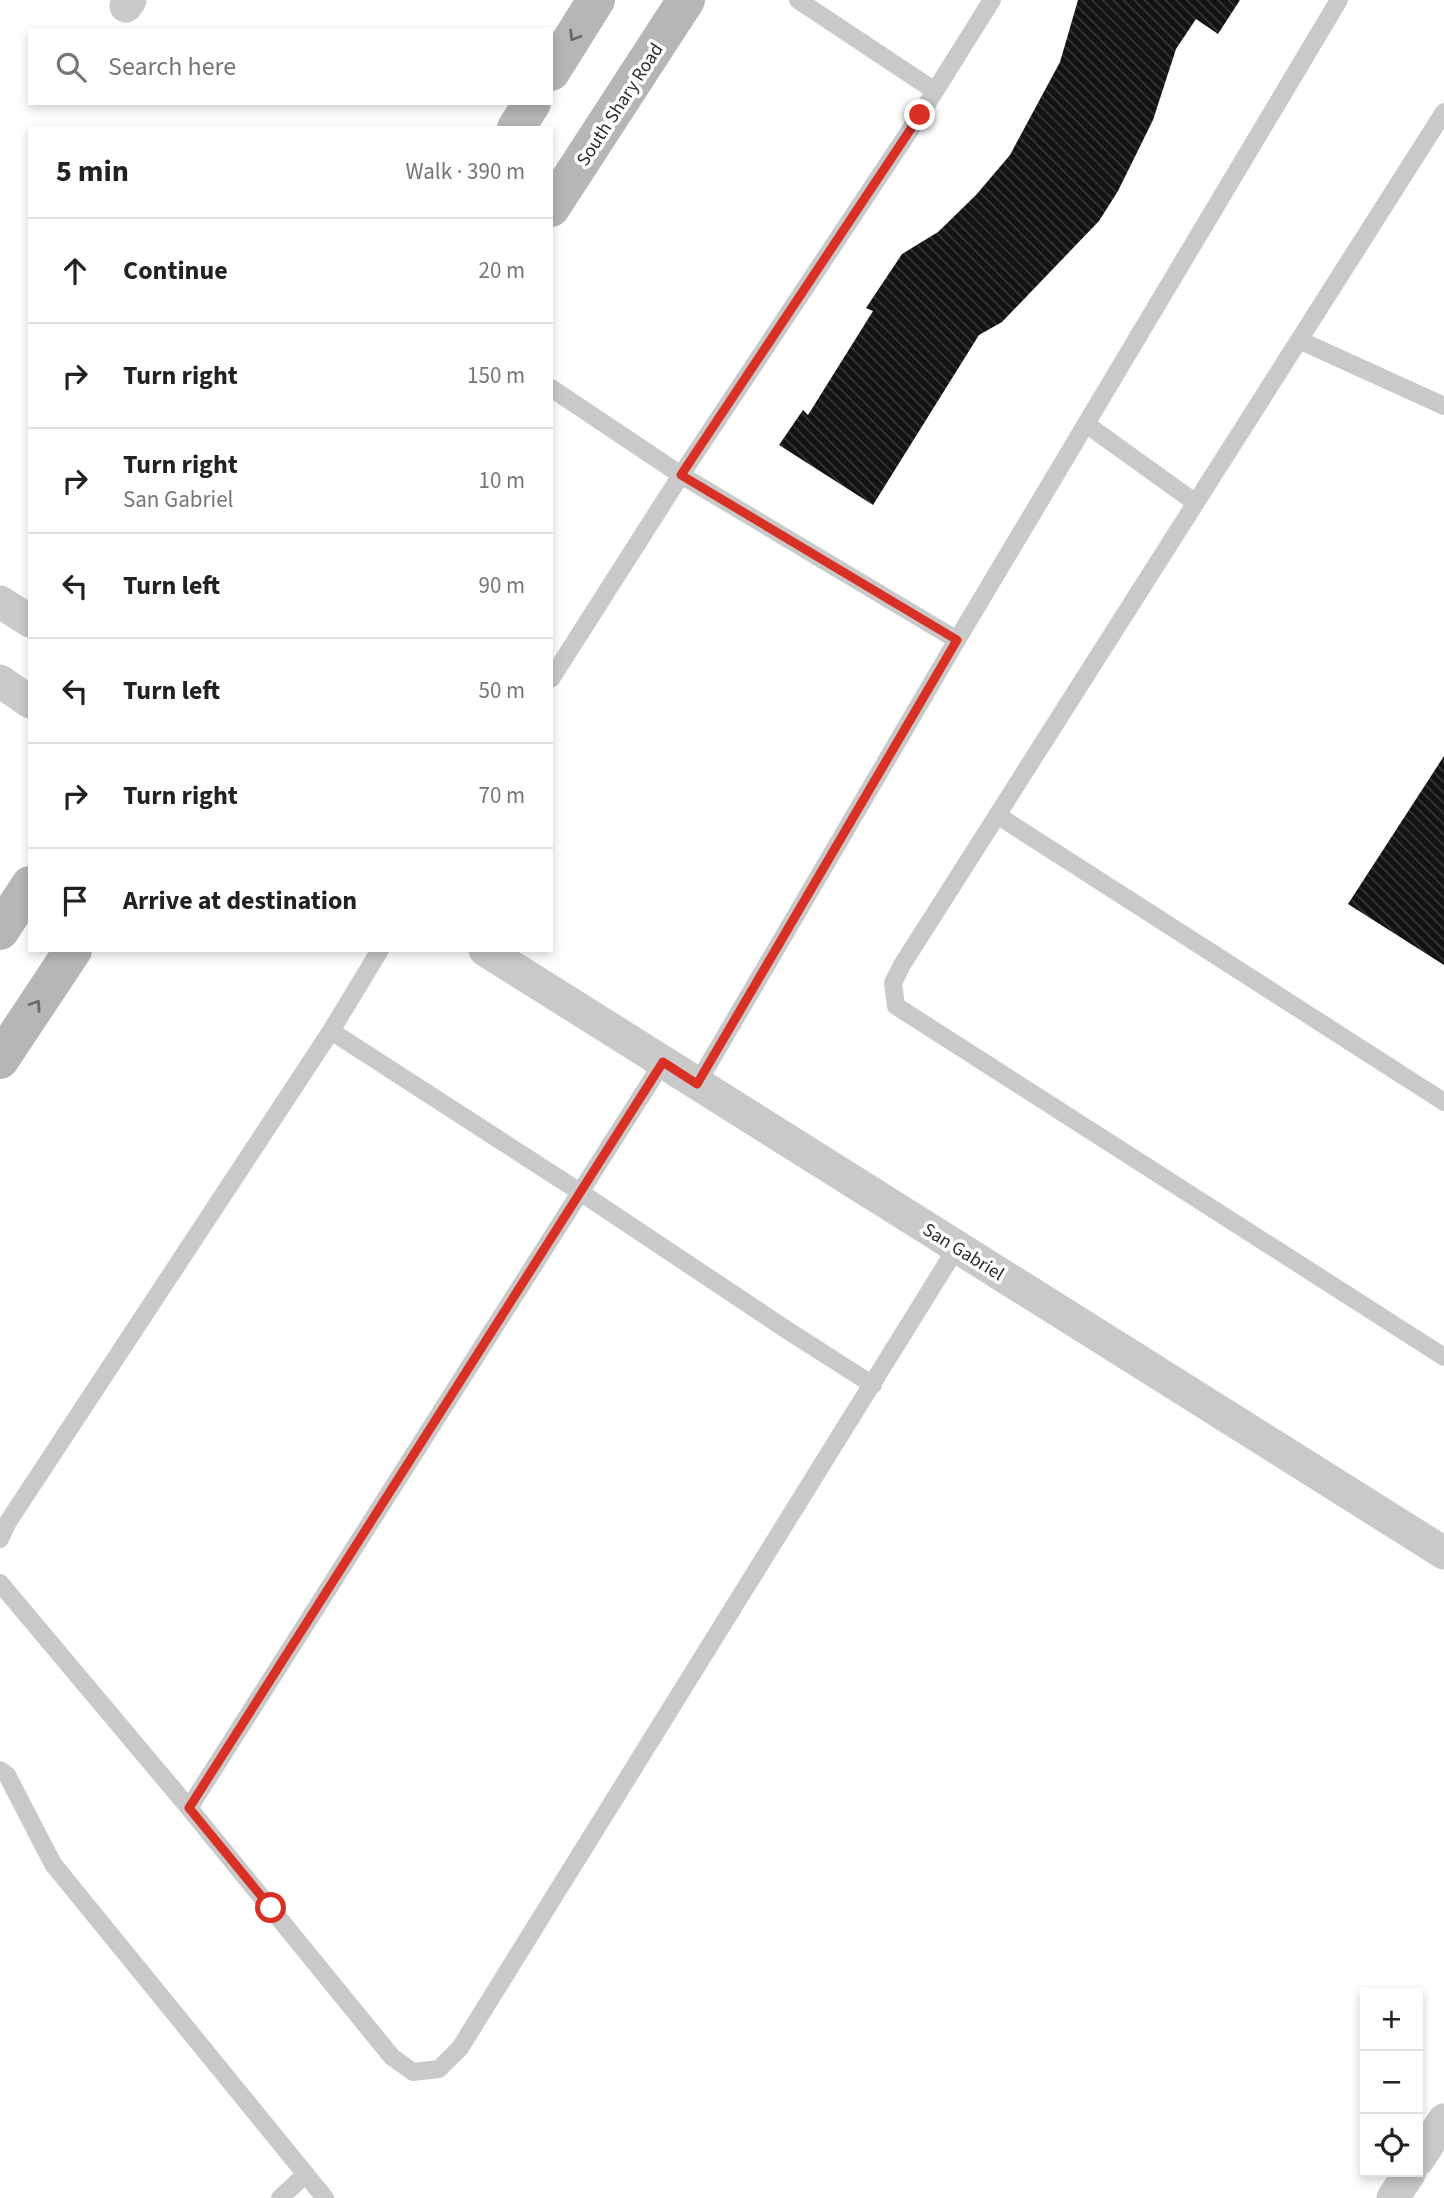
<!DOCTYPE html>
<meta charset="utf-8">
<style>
:root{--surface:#fff;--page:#f6f6f6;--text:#222;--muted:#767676;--line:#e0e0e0}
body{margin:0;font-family:"Source Sans 3",sans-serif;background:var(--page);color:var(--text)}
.controls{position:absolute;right:21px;bottom:21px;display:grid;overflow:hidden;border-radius:0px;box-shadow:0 4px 10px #0003}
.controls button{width:63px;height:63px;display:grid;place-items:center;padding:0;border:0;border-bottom:2px solid var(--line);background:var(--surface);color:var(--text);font:35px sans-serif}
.stop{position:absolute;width:21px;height:21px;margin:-16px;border:5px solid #d93025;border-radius:50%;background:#fff}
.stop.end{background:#d93025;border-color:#fff;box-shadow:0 2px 7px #0008}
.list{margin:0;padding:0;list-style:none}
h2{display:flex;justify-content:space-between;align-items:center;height:91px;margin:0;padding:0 28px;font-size:30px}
h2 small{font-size:23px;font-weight:400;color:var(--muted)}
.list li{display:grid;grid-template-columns:46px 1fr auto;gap:21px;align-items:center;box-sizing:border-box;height:105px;padding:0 28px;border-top:2px solid var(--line)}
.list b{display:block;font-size:26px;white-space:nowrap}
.list p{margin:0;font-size:23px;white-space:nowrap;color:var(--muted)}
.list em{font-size:23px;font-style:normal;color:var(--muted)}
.icon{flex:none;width:38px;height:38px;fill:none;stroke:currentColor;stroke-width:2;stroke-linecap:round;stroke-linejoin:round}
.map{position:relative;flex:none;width:1444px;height:2198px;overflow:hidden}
.search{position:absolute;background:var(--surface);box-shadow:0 4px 10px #0003;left:28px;top:28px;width:525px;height:77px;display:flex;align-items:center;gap:18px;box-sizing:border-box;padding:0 24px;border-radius:0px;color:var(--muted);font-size:26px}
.panel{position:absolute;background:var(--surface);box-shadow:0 4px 10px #0003;left:28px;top:126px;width:525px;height:826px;border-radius:0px}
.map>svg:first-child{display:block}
.building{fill:url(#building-back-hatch)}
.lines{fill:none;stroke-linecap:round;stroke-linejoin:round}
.service{stroke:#c9c9c9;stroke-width:18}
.minor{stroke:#c9c9c9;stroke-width:33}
.secondary{stroke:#b6b6b6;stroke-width:38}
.oneway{stroke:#6a6a6a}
.route{stroke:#d93025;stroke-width:9}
.labels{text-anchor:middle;stroke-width:7;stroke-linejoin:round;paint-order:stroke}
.street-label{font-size:19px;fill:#2c2c2c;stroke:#fff}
</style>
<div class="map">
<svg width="1444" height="2198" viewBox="0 0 1444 2198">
<defs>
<pattern id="building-back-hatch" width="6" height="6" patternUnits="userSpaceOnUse" patternTransform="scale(1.75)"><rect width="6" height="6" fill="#131313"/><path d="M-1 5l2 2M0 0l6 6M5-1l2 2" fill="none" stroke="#363636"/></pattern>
</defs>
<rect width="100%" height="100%" fill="#fff"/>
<path class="building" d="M1078 0H1240L1218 34 1196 19 1176 49 1153 120 1118 191 1099 221 1002 322 979 335 873 505 779 445 803 410 808 415 873 311 866 308 902 254 938 232 976 195 1010 155 1060 62Z
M1444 756V965L1348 904Z"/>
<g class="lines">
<path class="service" d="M798 0 935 91
M1444 112 902 965 893 983 896 1006 1444 1357
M1299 340 1444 406
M551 388 681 475 957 640 1339 0
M1086 424 1196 503
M551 679 681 475 920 115 992 0
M997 815 1444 1102
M331 1031 580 1192 787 1330 873 1385
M697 1084 957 640
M0 1539 8 1522 331 1031 380 950
M0 1583 189 1808 663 1062
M0 1770 7 1775 53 1864 325 2198
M189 1808 392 2057 413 2072 439 2069 460 2048 957 1247
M280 2198 306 2174"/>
<path class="minor" d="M126 6 130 0
M0 602 30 621
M0 681 30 702
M485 950 1444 1553
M1418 2160 1444 2120
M1393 2198 1410 2172"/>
<path class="secondary" d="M551 72 596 0
M516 128 532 103
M551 208 686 0
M0 931 30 885
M0 1060 73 950"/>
</g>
<defs><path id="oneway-chevron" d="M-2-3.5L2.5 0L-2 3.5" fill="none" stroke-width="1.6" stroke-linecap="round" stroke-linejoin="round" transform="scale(1.75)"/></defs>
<g class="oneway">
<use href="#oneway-chevron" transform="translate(574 36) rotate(122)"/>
<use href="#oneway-chevron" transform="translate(36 1005) rotate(-56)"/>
</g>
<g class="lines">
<path class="route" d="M271 1908 189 1808 663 1062 697 1084 957 640 681 475 920 115"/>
</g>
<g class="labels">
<g class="street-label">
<text transform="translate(619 104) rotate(-57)" y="7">South Shary Road</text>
<text transform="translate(964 1251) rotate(32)" y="7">San Gabriel</text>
</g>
</g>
</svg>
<div class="controls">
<button>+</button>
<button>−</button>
<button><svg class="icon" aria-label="locate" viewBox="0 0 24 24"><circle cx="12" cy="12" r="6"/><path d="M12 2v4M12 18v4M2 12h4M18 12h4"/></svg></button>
</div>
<div class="stop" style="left:271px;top:1908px"></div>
<div class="stop end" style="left:920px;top:115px"></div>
<div class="search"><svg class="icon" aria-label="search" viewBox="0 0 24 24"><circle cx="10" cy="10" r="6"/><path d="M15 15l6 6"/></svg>Search here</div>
<section class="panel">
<h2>5 min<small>Walk · 390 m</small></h2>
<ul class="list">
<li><svg class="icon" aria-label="ahead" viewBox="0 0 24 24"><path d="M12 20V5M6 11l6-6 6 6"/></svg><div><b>Continue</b></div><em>20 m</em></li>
<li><svg class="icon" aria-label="right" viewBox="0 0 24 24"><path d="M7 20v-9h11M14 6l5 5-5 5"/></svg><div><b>Turn right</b></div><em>150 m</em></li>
<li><svg class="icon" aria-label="right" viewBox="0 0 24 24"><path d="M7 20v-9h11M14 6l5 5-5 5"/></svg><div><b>Turn right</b><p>San Gabriel</p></div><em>10 m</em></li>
<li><svg class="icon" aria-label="left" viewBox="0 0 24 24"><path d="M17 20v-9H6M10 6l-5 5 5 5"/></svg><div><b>Turn left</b></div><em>90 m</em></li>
<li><svg class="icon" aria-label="left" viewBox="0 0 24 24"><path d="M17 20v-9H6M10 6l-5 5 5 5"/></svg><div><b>Turn left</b></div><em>50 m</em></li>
<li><svg class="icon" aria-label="right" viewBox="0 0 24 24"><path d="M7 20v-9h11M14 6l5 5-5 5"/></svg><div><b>Turn right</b></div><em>70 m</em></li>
<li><svg class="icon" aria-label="arrive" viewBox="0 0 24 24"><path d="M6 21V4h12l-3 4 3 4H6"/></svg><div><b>Arrive at destination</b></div></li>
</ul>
</section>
</div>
